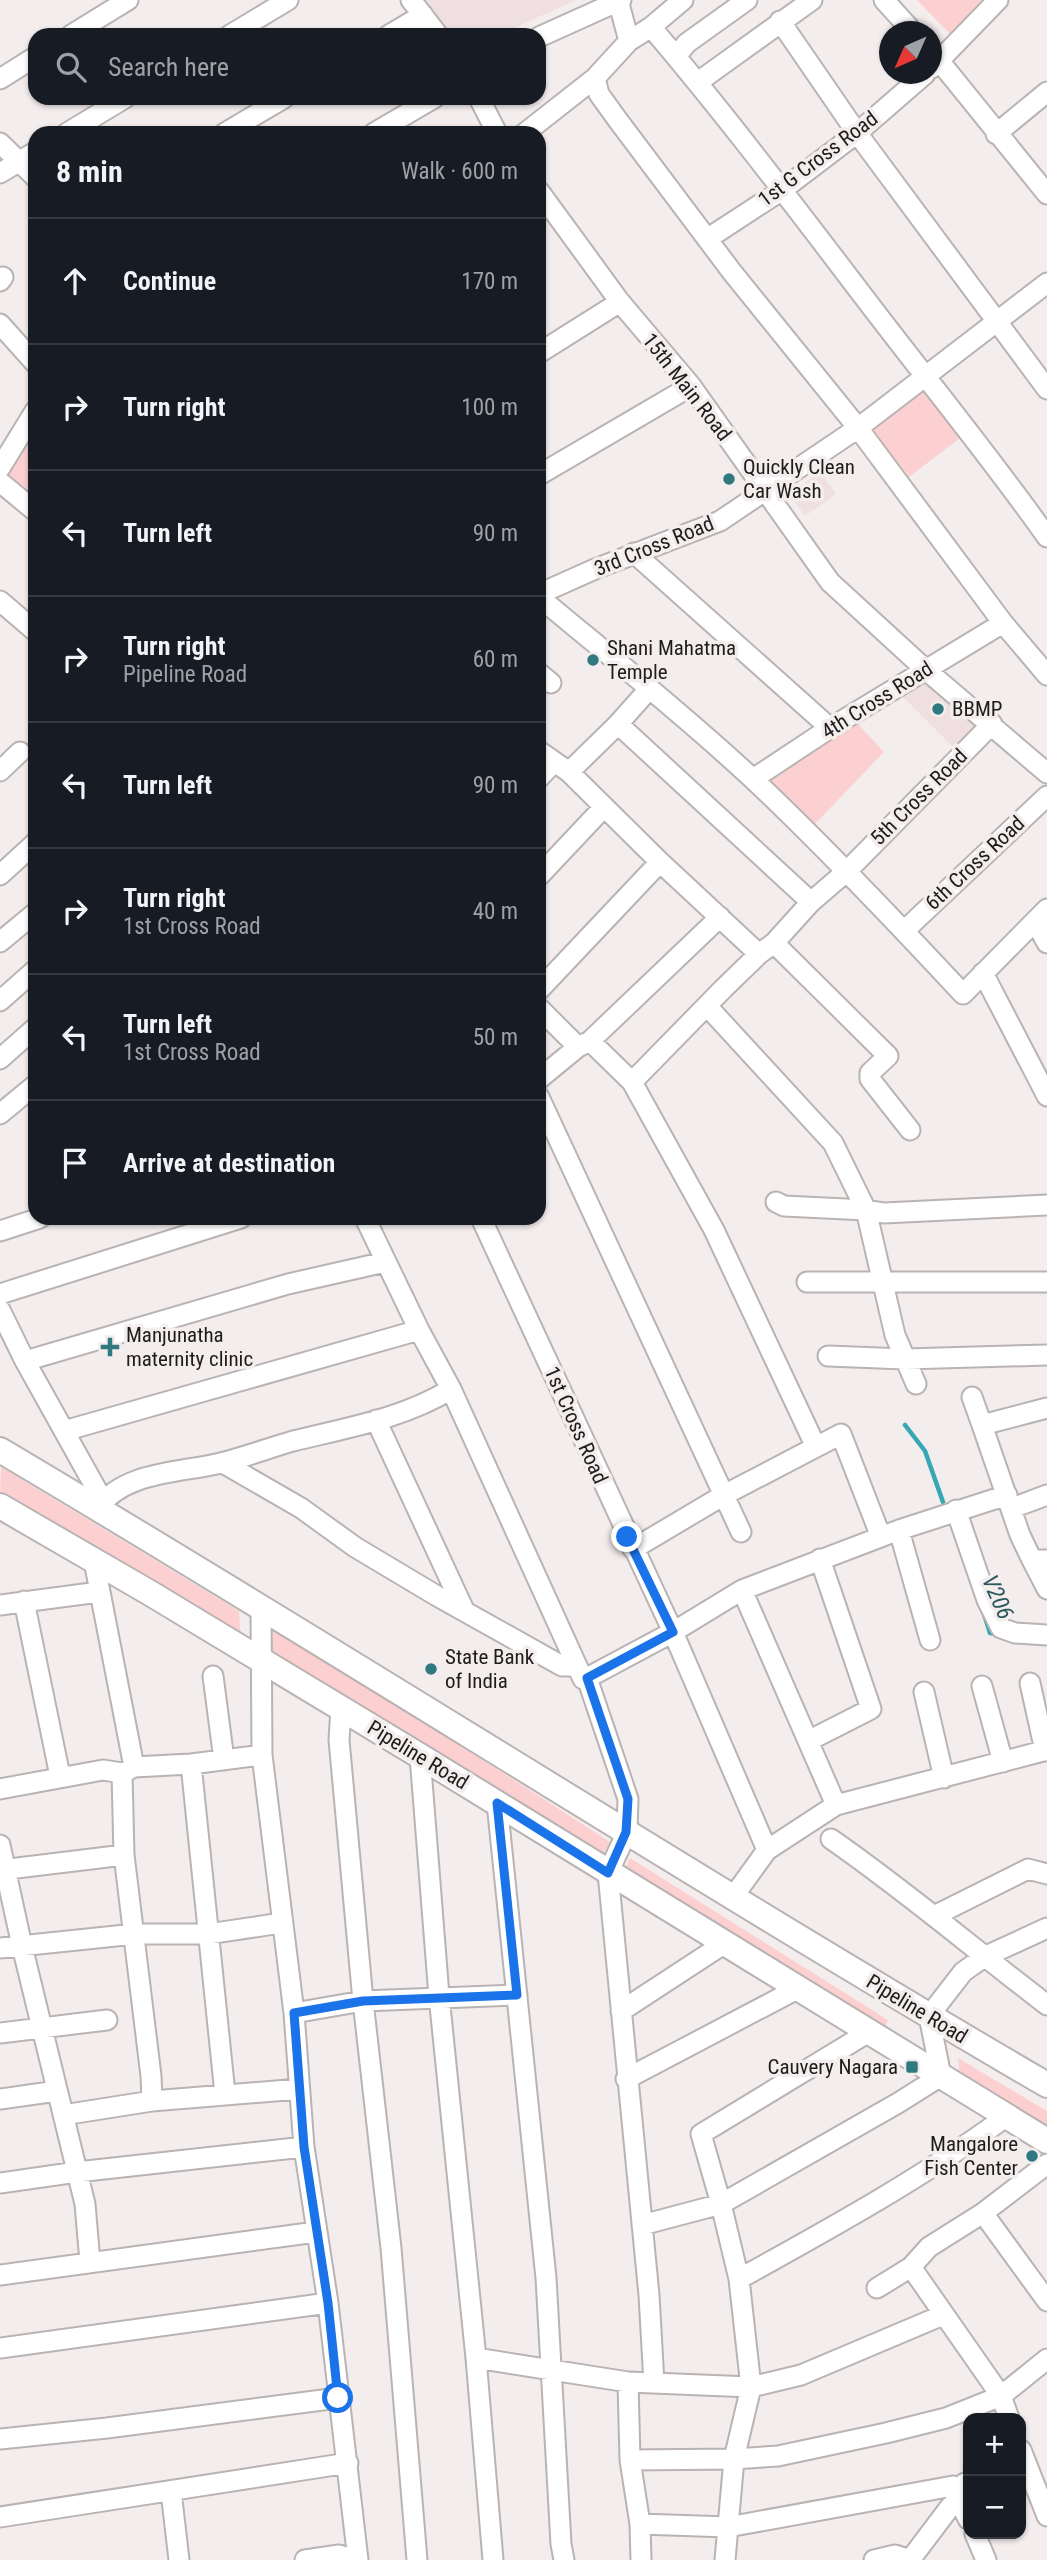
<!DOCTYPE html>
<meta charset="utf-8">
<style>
:root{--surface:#171b24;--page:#20242c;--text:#f1f3f6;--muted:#9ea1a6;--line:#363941}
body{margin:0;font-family:"Roboto Condensed",sans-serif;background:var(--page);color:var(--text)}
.controls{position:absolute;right:21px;bottom:21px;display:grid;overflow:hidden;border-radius:14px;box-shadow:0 2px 5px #0004}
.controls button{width:63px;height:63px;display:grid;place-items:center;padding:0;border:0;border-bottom:2px solid var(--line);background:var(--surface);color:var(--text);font:35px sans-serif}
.compass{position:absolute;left:879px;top:21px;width:63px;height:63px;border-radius:50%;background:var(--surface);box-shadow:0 2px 5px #0004;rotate:225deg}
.stop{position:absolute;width:21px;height:21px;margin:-16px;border:5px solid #1a73e8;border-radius:50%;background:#fff}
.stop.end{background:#1a73e8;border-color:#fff;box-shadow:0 2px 7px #0008}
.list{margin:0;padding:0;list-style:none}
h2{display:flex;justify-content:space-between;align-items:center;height:91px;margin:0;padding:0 28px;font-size:30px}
h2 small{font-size:23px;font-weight:400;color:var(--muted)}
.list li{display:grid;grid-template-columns:46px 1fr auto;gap:21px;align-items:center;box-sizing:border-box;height:126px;padding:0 28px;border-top:2px solid var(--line)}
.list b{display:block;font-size:26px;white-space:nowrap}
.list p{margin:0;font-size:23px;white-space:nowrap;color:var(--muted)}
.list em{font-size:23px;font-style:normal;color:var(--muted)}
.icon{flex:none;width:38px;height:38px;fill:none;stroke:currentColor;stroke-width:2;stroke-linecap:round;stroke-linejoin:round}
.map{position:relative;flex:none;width:1047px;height:2560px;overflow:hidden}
.search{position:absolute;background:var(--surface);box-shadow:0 2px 5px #0004;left:28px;top:28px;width:518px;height:77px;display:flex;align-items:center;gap:18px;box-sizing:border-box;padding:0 24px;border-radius:21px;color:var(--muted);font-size:26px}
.panel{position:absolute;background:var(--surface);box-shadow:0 2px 5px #0004;left:28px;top:126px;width:518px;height:1099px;border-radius:21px}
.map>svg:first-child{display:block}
.built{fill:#efdfe0}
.green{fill:#fcd0d1}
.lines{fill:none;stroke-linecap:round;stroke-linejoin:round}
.stream{stroke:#36a7b3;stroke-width:4.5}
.minor-casing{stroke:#b9b3b3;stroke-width:23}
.major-casing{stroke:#b9b3b3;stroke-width:28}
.minor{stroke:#fff;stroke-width:19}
.major{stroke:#fff;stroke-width:24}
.route{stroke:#1a73e8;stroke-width:9}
.poi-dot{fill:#317981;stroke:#f4eded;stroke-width:2.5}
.labels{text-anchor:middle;stroke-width:7;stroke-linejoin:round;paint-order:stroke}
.street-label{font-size:21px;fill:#1f1c1c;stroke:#f4eded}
.poi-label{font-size:21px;fill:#1f1c1c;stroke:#f4eded;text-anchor:start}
.water-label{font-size:23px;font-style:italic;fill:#29585d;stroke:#f4eded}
</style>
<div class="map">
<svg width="1047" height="2560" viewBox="0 0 1047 2560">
<rect width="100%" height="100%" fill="#f4eded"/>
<path class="built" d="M426 0H576L499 35H451Z
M820 472 836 494 805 516 789 494Z
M924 678 979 724 954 748 900 694Z"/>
<path class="green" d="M917 0H984L951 35Z
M924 391 960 438 909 477 873 430Z
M35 421V504L0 475Z
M856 722 884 752 812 827 767 783Z
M1 1467 239 1611 241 1641 0 1501Z
M263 1624 480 1758 610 1842 600 1860 266 1653Z
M630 1858 888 2020 883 2033 624 1871Z
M958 2058 1047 2111V2133L960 2078Z"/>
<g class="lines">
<path class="stream" d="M905 1425 925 1451 943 1502
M983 1611 990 1633 997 1634"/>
<g class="minor-casing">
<path id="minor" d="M411 0 438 35
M618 0 629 41
M884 0 913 32
M780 21 857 133 1047 389
M651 27C731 121 805 220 880 318 936 391 994 462 1047 537
M71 35 128 0
M230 35 288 0
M389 35 423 15
M539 37 621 0
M932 52 1047 194
M676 56 687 43 747 0
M932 68 998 0
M595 78 599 94 617 119 732 272 858 428 1003 623 1047 675
M0 79 35 57
M698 82 812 0
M479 98 497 133
M67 133 125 98
M225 133 284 98
M374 133 434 98
M525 133 595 78 629 41 651 27 683 0
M996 134 1047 92
M0 143 35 177
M0 173 35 152
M539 191 620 302 691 386 830 582 926 670 1047 773
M707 239 782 190 857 133 925 74
M0 281 3 277
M0 324 35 363
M539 353 620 302
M0 468 35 411
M539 475 691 386
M0 482 35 511
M634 553 830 728
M539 594 595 569 720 521 858 428 1047 283
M539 597C611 657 685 716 754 780 827 849 895 921 963 994L1047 909
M0 601 35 631
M539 673 551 683
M618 724 811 902
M539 751 569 772 660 862 759 954
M0 771 20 752
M569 772 618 724 650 688
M539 778 554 762
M753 779 830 728 1003 623
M0 875 35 843
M539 876 604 807
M1035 921 1047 943
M904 931 1047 796
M0 942 35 913
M774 943 888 1056 870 1073V1079L910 1130
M983 973 1047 1096
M539 990 660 862
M0 1001 35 970
M707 1006 833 1143 866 1210 895 1335 916 1384
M539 1008 578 1047 590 1041 632 1082
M590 1041 720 917
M0 1059 35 1028
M539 1079 578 1047
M539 1097 741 1532
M0 1114 35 1085
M776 1202 784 1206 866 1210 884 1213 1047 1205
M365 1218 419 1330 451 1389 577 1666 583 1679 587 1678 628 1799 627 1832 608 1873 649 2295 654 2383
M481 1218 673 1632 767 1850 733 1897
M0 1231 40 1218
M807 1282H1047
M0 1294 241 1218
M0 1310 25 1361 103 1501
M828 1356 905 1359 1047 1355
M25 1361 288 1284 385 1262
M972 1397 982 1425
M1047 1408 982 1425 1020 1535 1032 1560H1047
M376 1420 464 1610
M64 1431 419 1330
M816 1447 841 1434 881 1537
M223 1463 301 1508 355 1547 437 1596 562 1666H577
M98 1508C125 1471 180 1473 221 1463 245 1457 269 1448 293 1441 346 1428 405 1418 451 1389
M1012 1508 1047 1495
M956 1510 987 1600 1001 1628 1015 1633 1047 1635
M899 1530 930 1640
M633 1549 724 1495 816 1447 714 1230 632 1082 723 989 759 954 774 943 811 902 847 871 992 724
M1032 1560 1047 1589
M94 1561 134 1767
M742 1590 836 1805
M24 1601 60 1776
M0 1605 99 1592
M261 1607 262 1755 294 2013 304 2147 328 2303 358 2560
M213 1676 224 1760
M587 1678 673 1632 742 1590 899 1530 1007 1495
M1030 1683 1045 1751
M982 1686 1003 1762
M924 1692 944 1778
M341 1708 339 1740 363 2001 391 2248 417 2560
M810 1740 871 1709 820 1559
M420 1756 439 1996 476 2358 493 2560
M191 1764 225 2094
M123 1773 134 1767 191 1764 262 1755
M0 1789 103 1770 122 1773 124 1855 151 2076 152 2101 299 2089
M497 1803 546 2278 561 2544 564 2560
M831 1839C906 1891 975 1950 1047 2005
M0 1845 22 1946 85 2204 90 2262
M767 1850 836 1805 1047 1750
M0 1870 124 1855
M934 1916 1028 1869 1047 1874
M0 1948 135 1934H208L281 1923
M621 2011 725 1943
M294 2013 363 2001 517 1995
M0 2033 107 2020
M626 2079 797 1989
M0 2099 57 2091
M63 2115 152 2101
M0 2183 77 2172 304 2147
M983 2213 1047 2301
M642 2225 721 2204 898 2103 941 2076 929 2016 963 1972 984 1957 1047 1928
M911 2267 1001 2396 1009 2418
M0 2275 316 2232
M739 2279C831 2228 922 2178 1007 2116
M877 2288 911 2267 929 2247 983 2213 1047 2164
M0 2348 328 2303
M476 2358 628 2382 751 2387 801 2375 943 2315
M628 2382 630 2460 640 2524 641 2560
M0 2439 107 2428 338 2398
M1021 2450 1047 2516
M630 2460 734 2459 778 2456 886 2433 946 2418 1001 2396 1047 2359
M171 2491 179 2560
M0 2517 348 2463
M640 2524 728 2527 953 2486 968 2519
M975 2534 986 2560
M305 2560 339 2555 355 2560
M725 2560 734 2459 751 2387 739 2279 721 2204 701 2134 869 2032
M874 2560 895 2555 910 2560
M910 2560 950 2507 960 2499 965 2483 968 2482"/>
</g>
<g class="major-casing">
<path id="major" d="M0 1450C351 1658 694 1879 1047 2085
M0 1506 150 1593 420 1756 1047 2141"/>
</g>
<use href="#minor" class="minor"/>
<use href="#major" class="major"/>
</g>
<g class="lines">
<path class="route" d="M338 2398 328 2303 304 2147 294 2013 363 2001 517 1995 497 1803 608 1873 626 1832 628 1799 587 1678 673 1632 627 1537"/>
</g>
<g class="poi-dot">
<circle cx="729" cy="479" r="7"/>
<circle cx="593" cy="660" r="7"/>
<circle cx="938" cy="709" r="7"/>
<path d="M106.5 1336.5h7v7h7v7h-7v7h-7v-7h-7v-7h7z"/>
<circle cx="431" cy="1669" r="7"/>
<rect x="905" y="2060" width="14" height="14" rx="3.5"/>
<circle cx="1032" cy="2156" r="7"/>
</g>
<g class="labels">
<g class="street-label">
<text transform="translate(818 159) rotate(-37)" y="7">1st G Cross Road</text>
<text transform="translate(687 387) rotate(52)" y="7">15th Main Road</text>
<text transform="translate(654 546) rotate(-22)" y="7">3rd Cross Road</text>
<text transform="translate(877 700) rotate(-32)" y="7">4th Cross Road</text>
<text transform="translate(919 797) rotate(-45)" y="7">5th Cross Road</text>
<text transform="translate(975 863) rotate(-43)" y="7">6th Cross Road</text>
<text transform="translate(576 1425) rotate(66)" y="7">1st Cross Road</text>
<text transform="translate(418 1755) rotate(31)" y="7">Pipeline Road</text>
<text transform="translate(917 2009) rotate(31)" y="7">Pipeline Road</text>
</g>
<g class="poi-label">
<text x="743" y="474">Quickly Clean<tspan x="743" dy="24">Car Wash</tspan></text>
<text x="607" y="655">Shani Mahatma<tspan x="607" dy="24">Temple</tspan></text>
<text x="952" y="716">BBMP</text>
<text x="126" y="1342">Manjunatha<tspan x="126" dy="24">maternity clinic</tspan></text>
<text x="445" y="1664">State Bank<tspan x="445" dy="24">of India</tspan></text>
<text x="898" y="2074" text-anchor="end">Cauvery Nagara</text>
<text x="1018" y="2151" text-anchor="end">Mangalore<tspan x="1018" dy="24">Fish Center</tspan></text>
</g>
<g class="water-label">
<text transform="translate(998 1597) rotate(66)" y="8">V206</text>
</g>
</g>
</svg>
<div class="controls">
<button>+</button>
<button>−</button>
</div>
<svg class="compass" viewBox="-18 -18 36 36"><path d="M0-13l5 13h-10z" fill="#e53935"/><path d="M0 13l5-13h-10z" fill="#9ea1a6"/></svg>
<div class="stop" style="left:338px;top:2398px"></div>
<div class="stop end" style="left:627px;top:1537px"></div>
<div class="search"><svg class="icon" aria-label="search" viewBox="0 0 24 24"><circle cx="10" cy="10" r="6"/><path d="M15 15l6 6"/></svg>Search here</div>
<section class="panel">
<h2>8 min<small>Walk · 600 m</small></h2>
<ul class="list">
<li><svg class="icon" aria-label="ahead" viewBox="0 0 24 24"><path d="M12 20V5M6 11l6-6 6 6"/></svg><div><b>Continue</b></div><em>170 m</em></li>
<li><svg class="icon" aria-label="right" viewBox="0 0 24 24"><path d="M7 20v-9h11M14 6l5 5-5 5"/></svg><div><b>Turn right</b></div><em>100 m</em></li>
<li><svg class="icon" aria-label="left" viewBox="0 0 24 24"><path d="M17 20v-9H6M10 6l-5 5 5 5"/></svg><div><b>Turn left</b></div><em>90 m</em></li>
<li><svg class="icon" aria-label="right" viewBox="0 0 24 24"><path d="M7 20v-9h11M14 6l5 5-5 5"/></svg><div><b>Turn right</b><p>Pipeline Road</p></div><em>60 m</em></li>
<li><svg class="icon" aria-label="left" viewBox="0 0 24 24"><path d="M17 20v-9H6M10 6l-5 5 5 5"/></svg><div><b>Turn left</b></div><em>90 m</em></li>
<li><svg class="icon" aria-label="right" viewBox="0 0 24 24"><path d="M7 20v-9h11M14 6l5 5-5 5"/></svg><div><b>Turn right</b><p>1st Cross Road</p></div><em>40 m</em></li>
<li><svg class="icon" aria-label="left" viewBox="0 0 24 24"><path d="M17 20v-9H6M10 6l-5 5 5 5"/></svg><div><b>Turn left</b><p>1st Cross Road</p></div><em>50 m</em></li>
<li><svg class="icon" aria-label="arrive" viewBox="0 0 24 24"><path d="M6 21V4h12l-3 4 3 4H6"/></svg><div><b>Arrive at destination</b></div></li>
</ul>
</section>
</div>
